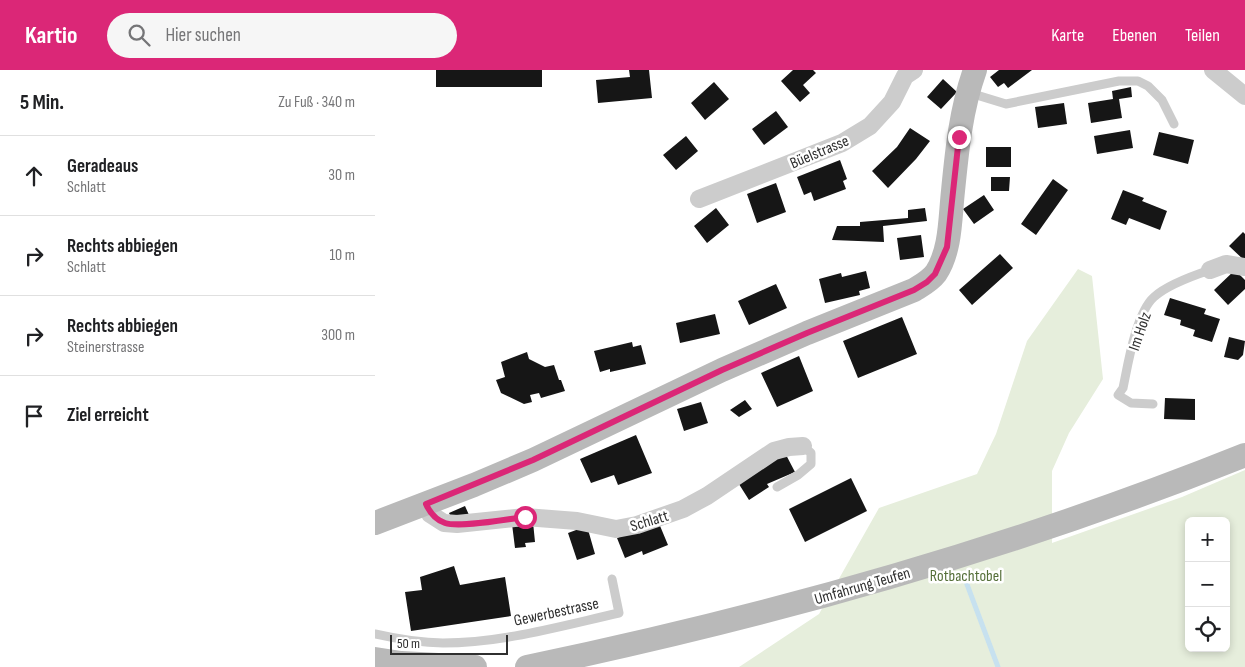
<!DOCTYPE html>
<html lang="de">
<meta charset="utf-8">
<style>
:root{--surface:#fff;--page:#f6f6f6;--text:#202124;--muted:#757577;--line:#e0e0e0;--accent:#db2777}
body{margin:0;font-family:"Sofia Sans Condensed",sans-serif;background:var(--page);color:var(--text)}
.controls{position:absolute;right:15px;bottom:15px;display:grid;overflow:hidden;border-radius:8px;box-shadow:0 2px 8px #0003}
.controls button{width:45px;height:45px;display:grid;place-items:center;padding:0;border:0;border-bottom:1px solid var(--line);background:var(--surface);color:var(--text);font:25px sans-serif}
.scale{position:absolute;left:15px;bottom:12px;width:118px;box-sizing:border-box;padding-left:5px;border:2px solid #2f2f2f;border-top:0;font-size:14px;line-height:18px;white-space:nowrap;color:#2f2f2f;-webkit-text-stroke:4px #fff;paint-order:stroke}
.stop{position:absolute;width:15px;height:15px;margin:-11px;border:4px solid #db2777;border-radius:50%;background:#fff}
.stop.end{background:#db2777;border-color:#fff;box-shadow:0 1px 5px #0008}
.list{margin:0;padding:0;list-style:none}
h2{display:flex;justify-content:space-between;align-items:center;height:65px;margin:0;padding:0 20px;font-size:21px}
h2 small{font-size:16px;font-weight:400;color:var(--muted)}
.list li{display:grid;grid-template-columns:32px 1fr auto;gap:15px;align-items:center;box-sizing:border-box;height:80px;padding:0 20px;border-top:1px solid var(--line)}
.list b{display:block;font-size:19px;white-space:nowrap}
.list p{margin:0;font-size:16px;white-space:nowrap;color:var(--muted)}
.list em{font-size:16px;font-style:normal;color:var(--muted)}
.icon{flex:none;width:28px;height:28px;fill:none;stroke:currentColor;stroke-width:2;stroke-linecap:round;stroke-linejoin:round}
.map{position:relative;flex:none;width:870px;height:597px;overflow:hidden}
header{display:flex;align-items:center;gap:30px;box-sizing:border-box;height:70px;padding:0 25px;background:var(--accent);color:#fff}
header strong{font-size:24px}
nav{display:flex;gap:28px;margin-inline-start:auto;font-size:18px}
.search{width:350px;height:45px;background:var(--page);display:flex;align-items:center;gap:12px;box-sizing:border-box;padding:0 18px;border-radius:28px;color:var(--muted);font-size:19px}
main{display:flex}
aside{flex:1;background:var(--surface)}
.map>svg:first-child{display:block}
.green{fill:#e6eedc;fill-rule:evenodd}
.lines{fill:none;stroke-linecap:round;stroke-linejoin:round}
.stream{stroke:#c7e1ef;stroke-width:5}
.building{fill:#161616}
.lane{stroke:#ccc;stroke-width:9}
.street{stroke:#ccc;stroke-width:18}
.secondary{stroke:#b9b9b9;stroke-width:24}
.route{stroke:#db2777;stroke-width:6}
.labels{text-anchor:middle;stroke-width:5;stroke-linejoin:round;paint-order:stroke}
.street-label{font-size:16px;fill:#2f2f2f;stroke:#fff}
.park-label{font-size:16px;fill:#556f39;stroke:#fff}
</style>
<header>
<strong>Kartio</strong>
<div class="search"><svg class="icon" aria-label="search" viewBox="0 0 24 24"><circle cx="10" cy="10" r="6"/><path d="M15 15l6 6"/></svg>Hier suchen</div>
<nav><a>Karte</a><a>Ebenen</a><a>Teilen</a></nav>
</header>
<main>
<aside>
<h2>5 Min.<small>Zu Fuß · 340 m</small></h2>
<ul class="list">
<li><svg class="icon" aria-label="ahead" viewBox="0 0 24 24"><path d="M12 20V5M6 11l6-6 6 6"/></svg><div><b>Geradeaus</b><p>Schlatt</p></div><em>30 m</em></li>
<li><svg class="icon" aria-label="right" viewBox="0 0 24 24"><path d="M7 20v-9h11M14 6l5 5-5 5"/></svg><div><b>Rechts abbiegen</b><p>Schlatt</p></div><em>10 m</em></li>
<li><svg class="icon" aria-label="right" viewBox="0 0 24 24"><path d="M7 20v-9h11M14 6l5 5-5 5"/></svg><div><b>Rechts abbiegen</b><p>Steinerstrasse</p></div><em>300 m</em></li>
<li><svg class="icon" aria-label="arrive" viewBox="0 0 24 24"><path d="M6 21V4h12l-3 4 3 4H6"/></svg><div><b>Ziel erreicht</b></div></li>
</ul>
</aside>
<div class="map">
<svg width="870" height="597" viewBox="0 0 870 597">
<rect width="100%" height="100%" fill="#fff"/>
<path class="green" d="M703 199 717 206 728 309 694 363 677 401V473L807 427 870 400V597H364L444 544 504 438 602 404 621 364 652 271ZM814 451H851V578H814Z"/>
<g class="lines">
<path class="stream" d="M590 509 623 597"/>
</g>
<path class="building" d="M61 0H167V17H61Z
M254 0H274L277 28 223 33 221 10 255 7Z
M418 0H438L441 3 428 15 435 23 425 32 406 11Z
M624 0H657L633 18 629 13 623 17 615 7Z
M568 9 582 22 566 39 552 27Z
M339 12 354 29 330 50 316 33Z
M756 17 757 27 744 29 747 48 716 53 713 33 738 29 737 21Z
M689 33 692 54 663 58 660 37Z
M401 41 413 57 389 75 377 59Z
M535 58 555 71 541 89 513 118 497 101 522 77Z
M755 60 758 78 722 84 719 66Z
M784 62 819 70 813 94 778 85Z
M311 66 323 81 301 100 288 85Z
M611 77H636V97H611Z
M465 90 472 109 468 111 471 119 439 131 436 122 429 125 422 107Z
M616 107H635L634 121H616Z
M678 109 693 120 661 165 646 154Z
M401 113 411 142 382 153 372 124Z
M748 120 769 128 767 131 792 141 785 160 754 148 751 155 736 149Z
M609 125 619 140 599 154 588 139Z
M341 138 354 155 332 173 319 156Z
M550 138 552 151 508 156 509 172 457 170 462 156H485V152L533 148V140Z
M868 162 870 164V191L854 176Z
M546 165 549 187 525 190 522 168Z
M625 184 638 198 597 235 584 220Z
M860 200 870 210V219L853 235 839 220Z
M491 201 495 218 484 221 485 225 450 233 444 209 466 203 467 207Z
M401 214 412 238 374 255 363 231Z
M795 228 831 239 829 244 845 249 837 272 818 266 820 260 805 255 806 250 789 245Z
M340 244 345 264 305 273 301 253Z
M527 247 542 284 483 308 468 271Z
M854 267 870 271 868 285 863 290 849 287Z
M257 272 258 277 266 275 271 294 235 302V299L225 302 219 281Z
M152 282 154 289 170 297 179 295 184 310H186L190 321 166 328 164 323 155 325 157 332 149 334 126 323 121 310 130 307 126 292Z
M424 286 438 321 402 337 386 303Z
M790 328 820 329V350L789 349Z
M370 330 377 339 364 347 355 340Z
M326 332 333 353 309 361 302 339Z
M261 365 277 403 243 415 239 405 216 413 205 389Z
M409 381 420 402 392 414 394 417 374 430 362 411Z
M476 408 492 441 430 472 414 439Z
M90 436 94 445 78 451 74 443Z
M283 451 293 475 268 485 267 481 250 488 242 468Z
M158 452 160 472 150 473 151 477 140 478 137 454Z
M212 456 220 484 202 490 193 463Z
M79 496 85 515 130 507 136 546 36 561 30 522 47 520 45 507Z"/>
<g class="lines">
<path class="lane" d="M595 23 631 34 744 11H763L773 16 787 30 799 54
M778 334 756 333 743 325 748 318C753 294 761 243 779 227 791 216 820 205 835 200
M402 417 423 405 436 394V383L428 376
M0 564C22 569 45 573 68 573 127 573 186 556 244 543L237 509"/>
<path class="street" d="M838 0 870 26
M324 129 467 73 495 56 517 32 530 6 539 0
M835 200 851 194 870 197
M51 434 55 444 69 453 82 454 150 447 202 451 241 459 262 455 308 439 332 426 399 381 414 377 428 376"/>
<path class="secondary" d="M0 453 99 415 158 390 347 300 432 263 539 220C547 215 555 211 561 203 576 180 575 148 578 121 582 80 586 39 600 0
M0 589 26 593 100 597
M152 597C397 546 638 478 870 385"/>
</g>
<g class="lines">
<path class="route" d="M150 447C132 449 85 458 70 453 61 450 55 443 51 434L158 390 347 300 432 263 539 220 552 212 560 204 572 177 584 67"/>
</g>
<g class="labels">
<g class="street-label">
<text transform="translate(444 81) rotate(-23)" y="6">Büelstrasse</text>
<text transform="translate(764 261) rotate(-71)" y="6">Im Holz</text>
<text transform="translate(274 450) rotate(-17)" y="6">Schlatt</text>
<text transform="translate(487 515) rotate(-16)" y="6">Umfahrung Teufen</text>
<text transform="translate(181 541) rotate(-12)" y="6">Gewerbestrasse</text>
</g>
<g class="park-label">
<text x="591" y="511">Rotbachtobel</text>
</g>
</g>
</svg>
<div class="controls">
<button>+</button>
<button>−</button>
<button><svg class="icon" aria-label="locate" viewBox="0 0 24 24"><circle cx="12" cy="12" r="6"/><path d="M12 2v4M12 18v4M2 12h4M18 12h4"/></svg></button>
</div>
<div class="scale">50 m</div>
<div class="stop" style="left:150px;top:447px"></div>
<div class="stop end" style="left:584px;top:67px"></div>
</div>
</main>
